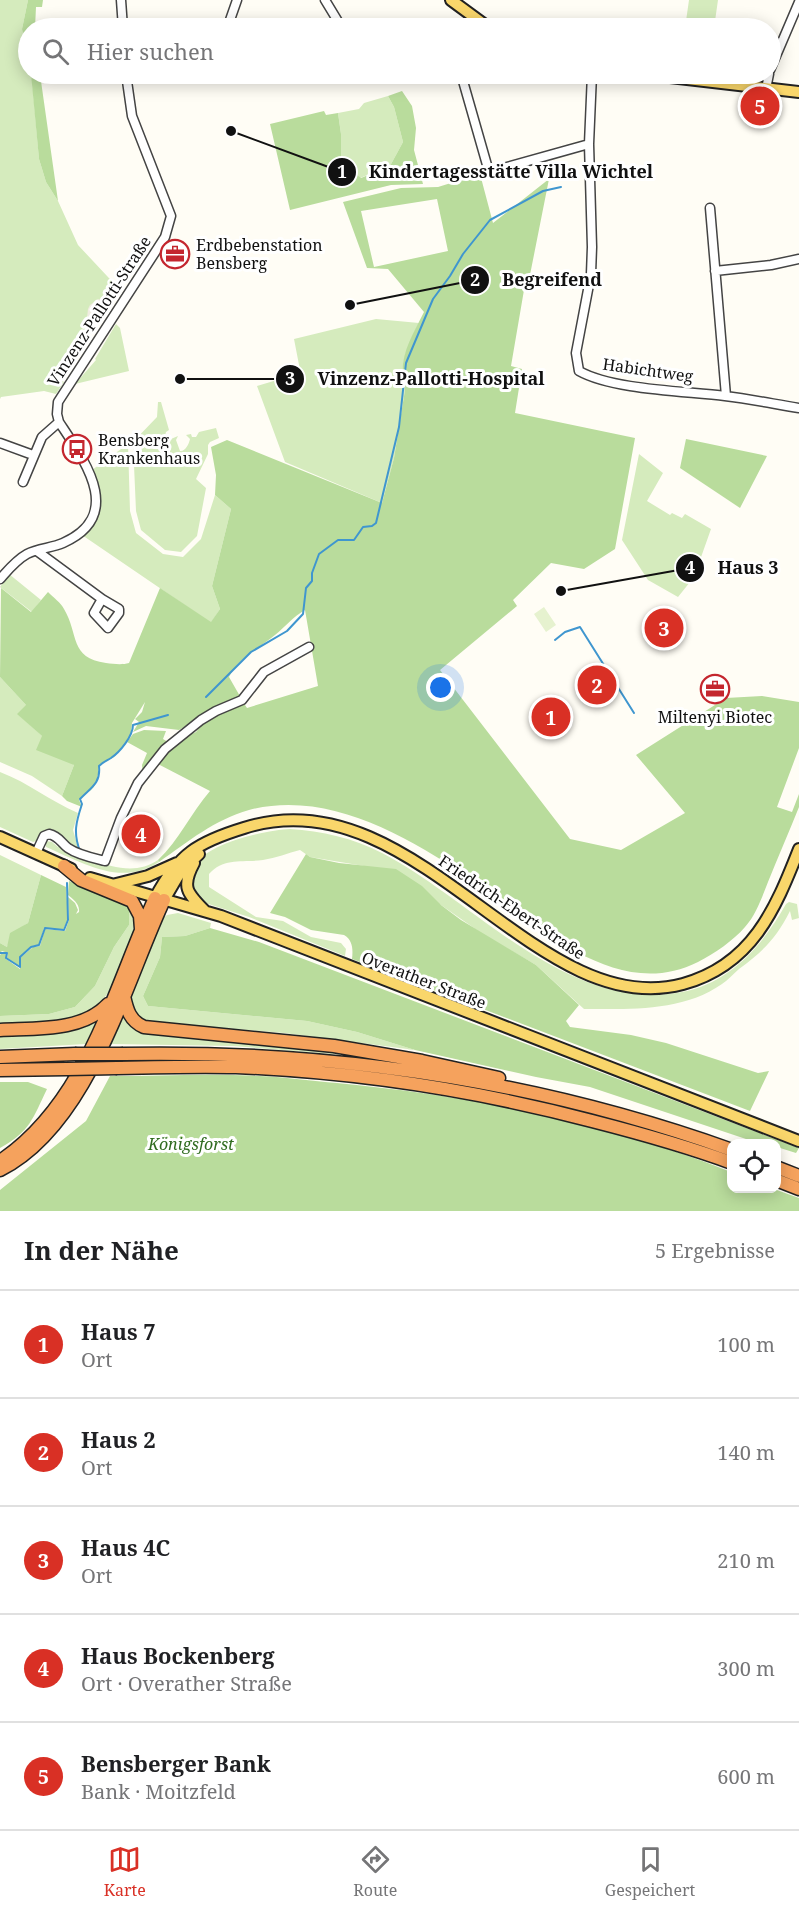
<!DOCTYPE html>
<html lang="de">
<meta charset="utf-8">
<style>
:root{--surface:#fff;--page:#f2f2f2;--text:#202124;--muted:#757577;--line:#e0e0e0;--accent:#d93025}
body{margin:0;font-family:"Noto Serif",serif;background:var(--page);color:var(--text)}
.controls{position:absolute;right:18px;bottom:18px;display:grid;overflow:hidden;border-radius:12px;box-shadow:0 3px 15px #0003}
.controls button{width:54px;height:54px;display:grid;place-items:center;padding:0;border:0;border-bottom:2px solid var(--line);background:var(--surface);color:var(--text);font:30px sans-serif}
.you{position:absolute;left:441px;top:688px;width:21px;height:21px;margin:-15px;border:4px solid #fff;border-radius:50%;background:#1a73e8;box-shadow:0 0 0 9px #1a73e833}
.badge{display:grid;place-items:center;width:39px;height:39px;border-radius:50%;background:var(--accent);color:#fff;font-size:20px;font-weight:700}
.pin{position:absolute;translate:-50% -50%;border:3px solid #fff;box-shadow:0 2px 6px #0006}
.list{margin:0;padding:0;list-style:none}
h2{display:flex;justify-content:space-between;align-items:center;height:78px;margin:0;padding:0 24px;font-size:26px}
h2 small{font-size:20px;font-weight:400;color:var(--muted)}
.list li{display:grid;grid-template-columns:39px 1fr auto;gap:18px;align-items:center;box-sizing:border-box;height:108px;padding:0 24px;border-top:2px solid var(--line)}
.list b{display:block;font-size:22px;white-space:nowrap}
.list p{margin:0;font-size:20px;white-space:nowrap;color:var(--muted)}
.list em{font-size:20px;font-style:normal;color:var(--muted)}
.icon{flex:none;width:33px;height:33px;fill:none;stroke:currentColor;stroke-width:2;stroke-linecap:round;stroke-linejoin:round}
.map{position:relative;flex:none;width:799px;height:1211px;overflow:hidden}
.search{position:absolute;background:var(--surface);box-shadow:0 3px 15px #0003;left:18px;right:18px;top:18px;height:66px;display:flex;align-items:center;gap:15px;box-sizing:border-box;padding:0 21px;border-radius:33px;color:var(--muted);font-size:22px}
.sheet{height:618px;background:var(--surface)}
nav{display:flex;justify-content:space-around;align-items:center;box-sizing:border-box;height:84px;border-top:2px solid var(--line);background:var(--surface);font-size:16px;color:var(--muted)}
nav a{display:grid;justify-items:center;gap:3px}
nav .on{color:var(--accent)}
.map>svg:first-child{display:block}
.green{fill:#d5ebbd}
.forest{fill:#b9dc9c;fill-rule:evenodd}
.pitch{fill:#e6f2cf}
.plaza{fill:#f1ede2}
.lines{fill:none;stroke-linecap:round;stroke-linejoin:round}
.stream{stroke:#3f96cf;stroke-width:2}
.minor-casing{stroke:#444;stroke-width:11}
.major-casing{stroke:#222;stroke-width:14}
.highway-casing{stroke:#222;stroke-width:15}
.minor{stroke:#fff;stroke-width:8}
.major{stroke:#f9d66b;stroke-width:10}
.highway{stroke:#f5a25d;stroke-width:12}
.highway-bridge-casing{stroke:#222;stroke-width:15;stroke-linecap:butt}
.highway-bridge{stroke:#f5a25d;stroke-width:12}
.labels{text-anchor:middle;stroke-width:6;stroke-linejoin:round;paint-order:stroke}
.poi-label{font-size:16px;fill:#111;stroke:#fff;text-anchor:start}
.street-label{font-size:16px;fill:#111;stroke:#fff}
.park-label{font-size:16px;font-style:italic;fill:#2f6b1f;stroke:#fff}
.leader{fill:none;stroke:#111;stroke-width:2}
.callout-dot{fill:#111;stroke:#fff;stroke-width:2}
.mark-label{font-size:18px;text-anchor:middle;font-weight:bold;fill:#fff}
.callout-label{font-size:18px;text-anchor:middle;font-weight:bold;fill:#111;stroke:#fff;stroke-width:6;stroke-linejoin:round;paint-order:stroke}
</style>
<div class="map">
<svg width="799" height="1211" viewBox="0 0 799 1211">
<rect width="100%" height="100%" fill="#fffdf5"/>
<path class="green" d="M0 0H28L22 29 28 74H31L32 80 39 159 46 182 58 201 78 245 122 292 120 294 118 293 60 379 64 382 56 394 44 391 1 397 0 399Z
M689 0H718L714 28H685Z
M388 96 394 107 403 142 390 166 360 178 341 163V134L338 113 359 109 364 103Z
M376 319 419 323C408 345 398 365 405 390L394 458 382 503 285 462 257 386 297 374 300 370 294 339Z
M116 324 120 328 129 371 75 384 96 360 95 359Z
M158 402H161L169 430 166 432 165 436 171 439 178 436 176 440 180 451C185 452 189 444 190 439L186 435 191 434 192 437H196L199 432 216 428 219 438 210 442 208 445V454L196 479 206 488 197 536 181 552 165 550 141 530 136 511 133 442 157 417Z
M128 444 130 511 136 533 163 554 183 557 201 539 215 495 231 509 212 586 220 609 211 623 82 535C100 511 107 499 92 470Z
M639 454 663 473 647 501 670 515 672 513 682 518 685 514 711 529 694 577 678 597 648 580 622 540Z
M9 574 41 600 32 612 0 587Z
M0 677 27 706 18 714 74 765 62 796 32 776 0 762Z
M0 772C29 783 50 801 78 813L73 830 79 851 73 848 57 834 33 842 0 827Z
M290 829C322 831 353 838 382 853 475 901 567 1014 682 992 730 983 763 945 786 904L789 902 797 904 799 918 792 920 790 911C776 939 763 951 739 969 733 974 728 980 722 984 682 1012 629 1009 584 1009L536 965 484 935 441 905 364 866 310 857 300 850C288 853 276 858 263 860 243 863 224 857 209 874V887L256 917 283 921 311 937 341 943 346 949 345 956 249 917 196 900 190 891C192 884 192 875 194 868 203 843 267 830 290 829Z
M46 841 52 842 58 847 60 843C87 858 128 881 158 860L159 862C121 887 83 863 46 847Z
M0 855 41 875 28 923 13 933 7 947 0 943Z
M129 906 134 910C136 933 130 943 121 963 117 973 114 985 108 993 85 1026 36 1022 0 1025V1016L49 1014 75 1007 95 986 114 947 129 925Z
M178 913 211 923 210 928 185 936 162 937 160 957 143 996 148 1006 307 1021 357 1032 415 1050 284 1033 146 1022C135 1014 129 1008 132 994L163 918 167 915Z
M124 1012 129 1019 223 1036 381 1058 233 1046 110 1044Z
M99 1015 86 1044 0 1049V1032Z"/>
<path class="forest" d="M28 0H43L42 7H36L35 28H28V65L22 29Z
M31 74H40L58 201 46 182 39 159Z
M402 91 412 106 416 128 414 150 423 184 391 185 290 210 270 124 324 111 326 115 338 113 341 134V163L361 178 390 166 403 142 394 107 388 96Z
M480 174 493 223 549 179 527 290H524L511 366 522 369 515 413 635 438 615 549 584 569 551 563 513 600 517 606 440 670 570 839 621 850 685 813 636 755 726 698 762 696 799 702V748L777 807 792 812 799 794V807C789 832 778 857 768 882 762 897 756 915 745 927 733 941 715 953 698 962 613 1005 531 918 465 875 403 834 326 790 249 810 214 820 189 841 159 862L158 860C179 840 191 813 210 791L156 763 164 752 189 735 196 732 204 722 243 702 247 708 318 686 305 610C293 617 286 626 275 635 259 648 239 657 229 677L241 698 215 708 179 730 146 726 133 732 139 722 135 719 142 712 145 702 132 723 131 735 124 745 114 757 99 765C98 774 98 784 91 790 86 794 82 795 79 800L82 807 67 801 62 796 74 765 36 750 42 736 17 714 26 705 0 677 1 588 31 612 48 592C53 597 61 603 64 609 79 634 69 658 106 663 114 664 122 665 129 663L160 588 211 622 220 609 212 586 231 509 215 495 216 475 211 447 227 440 382 503 394 458 405 390C397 359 410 340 424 312L388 269 367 268 343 202 401 188 438 187ZM437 199 448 251 374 267 361 211Z
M686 439 767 456 740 508 680 468Z
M144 730 166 731 163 739 168 742 143 776 142 765 147 753 127 742 133 734Z
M306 854 310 857 339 863 396 869 422 886 441 905 461 920 536 965 579 1005 566 1021 570 1027 631 1035 666 1043 758 1073 769 1071 750 1111 352 959C353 950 353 940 344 935L311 930 285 917 270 913Z
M41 875 66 887 68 919 63 930 44 928 39 945 32 946 19 958V967L7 958 8 953 2 951 0 953V943L7 947 10 933 28 923Z
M69 881 129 906V925L114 947 95 986 75 1007 49 1014 0 1016V955L2 953 7 954 6 959 20 969V958L33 947 40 946 45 929 65 931 69 920 68 897 75 903 78 910 76 914 79 912C80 904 73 899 68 895Z
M210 928 259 942 799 1148 796 1153 777 1147 776 1144 758 1143 590 1087 536 1077 415 1050 357 1032 307 1021 148 1006 143 996 160 957 162 937 185 936Z
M110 1076C160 1076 210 1073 260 1076 286 1077 312 1081 337 1083 471 1096 606 1122 731 1172L732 1188 774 1189 799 1198V1211H0V1190L86 1121Z
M0 1082H28L47 1089C33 1118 30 1132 0 1148Z"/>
<path class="pitch" d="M544 607 556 625 546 632 534 614Z"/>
<path class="plaza" d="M98 299 104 301 103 310 95 322H90L87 318 88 309 90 305Z"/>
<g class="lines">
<path class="stream" d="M555 640 565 632 580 627 634 713
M206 697 251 652 287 631 303 614 306 588 312 581V573L319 554 338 540H354L363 527 372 526 376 523 399 427 406 363 433 299 450 276 463 254 490 220 543 191 561 187
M80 851C73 833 76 822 82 804L80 799C90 788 101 784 99 766 103 762 106 761 111 758 120 752 133 736 133 725L168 715
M0 953H7L6 958 20 967V957L31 947 39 945 45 928 64 930 68 920 67 883"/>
<g class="minor-casing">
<path id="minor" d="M121 0 123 28
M325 0 342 28
M232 28 230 20 237 0
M770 70 799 2
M461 74 489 172 589 144
M592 74 589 144 592 247 591 274 576 353 579 371C613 390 685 391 725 396 750 399 774 404 799 408
M766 89 769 74
M710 208 726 396
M715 271 771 265 799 259
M0 443 33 455
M23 482 42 437 59 422
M37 551 102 599 94 613 108 628 119 613V609L102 599
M0 579C8 570 16 560 27 554 38 548 52 548 63 543 126 515 84 460 59 422L57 414 58 402 165 237 171 216 132 116 126 74
M36 853 44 836 49 834C59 836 61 843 68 848 78 855 93 858 105 861L121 818 138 783 165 749 201 720 216 711 242 700 264 672 309 647"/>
</g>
<g class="major-casing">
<path id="major" d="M451 0 489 28
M644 74 799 92
M0 837 71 869
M194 863C181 887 187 893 205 911
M90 878 221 916 799 1141
M112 885 148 876 177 863
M155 898C178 854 198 842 244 828 415 773 534 1024 683 984 752 965 775 910 799 849
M164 900 181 871 199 854"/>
</g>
<g class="highway-casing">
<path id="highway" d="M64 866 81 880 132 901 140 916 141 929
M124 996C127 1010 130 1021 144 1027L334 1046 422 1061 499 1078
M0 1030C35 1028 82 1032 108 1004
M123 1054C330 1050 536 1080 732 1150
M0 1057 75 1054
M117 1068C157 1067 197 1066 236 1067 356 1072 475 1090 592 1121 639 1133 686 1146 732 1163
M0 1070 67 1069
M0 1161C88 1102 113 989 155 898
M776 1167 799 1176
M0 1170C89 1125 124 986 164 900
M776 1180 799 1189"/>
</g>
<use href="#minor" class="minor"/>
<use href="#major" class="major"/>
<use href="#highway" class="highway"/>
<g class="highway-bridge-casing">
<path id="highway-bridge" d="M75 1054H123
M67 1069 117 1068"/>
</g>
<use href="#highway-bridge" class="highway-bridge"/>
</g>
<defs>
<g id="office-ring" transform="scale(1.5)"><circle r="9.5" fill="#fff" stroke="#c4262e" stroke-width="1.5"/><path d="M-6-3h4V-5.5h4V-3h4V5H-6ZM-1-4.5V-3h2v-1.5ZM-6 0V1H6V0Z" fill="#c4262e"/></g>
<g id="bus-ring" transform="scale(1.5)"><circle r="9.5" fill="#fff" stroke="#c4262e" stroke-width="1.5"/><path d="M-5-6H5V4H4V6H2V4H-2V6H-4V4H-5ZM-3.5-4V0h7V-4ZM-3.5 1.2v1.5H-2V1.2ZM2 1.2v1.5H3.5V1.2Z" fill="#c4262e"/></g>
</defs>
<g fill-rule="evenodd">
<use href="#office-ring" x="175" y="254"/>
<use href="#bus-ring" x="77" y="449"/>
<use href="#office-ring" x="715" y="689"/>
</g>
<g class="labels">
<g class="poi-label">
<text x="196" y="251">Erdbebenstation<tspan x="196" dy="18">Bensberg</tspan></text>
<text x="98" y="446">Bensberg<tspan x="98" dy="18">Krankenhaus</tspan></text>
<text x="715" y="723" text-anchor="middle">Miltenyi Biotec</text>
</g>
<g class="street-label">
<text transform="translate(99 311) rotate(-57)" y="6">Vinzenz-Pallotti-Straße</text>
<text transform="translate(648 370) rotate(8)" y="6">Habichtweg</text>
<text transform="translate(512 907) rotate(34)" y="6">Friedrich-Ebert-Straße</text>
<text transform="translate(424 980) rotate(21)" y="6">Overather Straße</text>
</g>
<g class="park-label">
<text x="191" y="1150">Königsforst</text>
</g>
</g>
<path class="leader" d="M231 131L342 172M350 305L475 280M180 379L290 379M561 591L690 568"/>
<g class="callout-dot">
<circle cx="231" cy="131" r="6"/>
<circle cx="350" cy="305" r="6"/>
<circle cx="180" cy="379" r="6"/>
<circle cx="561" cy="591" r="6"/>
<circle cx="342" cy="172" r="15"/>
<circle cx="475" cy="280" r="15"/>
<circle cx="290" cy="379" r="15"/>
<circle cx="690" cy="568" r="15"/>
</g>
<g class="mark-label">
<text x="342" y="178">1</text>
<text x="475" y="286">2</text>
<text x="290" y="385">3</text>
<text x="690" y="574">4</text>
</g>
<g class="callout-label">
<text x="511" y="178">Kindertagesstätte Villa Wichtel</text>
<text x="552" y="286">Begreifend</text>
<text x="431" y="385">Vinzenz-Pallotti-Hospital</text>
<text x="748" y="574">Haus 3</text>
</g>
</svg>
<div class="controls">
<button><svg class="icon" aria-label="locate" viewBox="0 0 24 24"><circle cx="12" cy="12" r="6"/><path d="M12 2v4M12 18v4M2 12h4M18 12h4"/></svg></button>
</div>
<div class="you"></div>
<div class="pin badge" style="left:551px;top:717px">1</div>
<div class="pin badge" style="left:597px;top:685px">2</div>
<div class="pin badge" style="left:664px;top:628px">3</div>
<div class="pin badge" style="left:141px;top:834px">4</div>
<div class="pin badge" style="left:760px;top:106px">5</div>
<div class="search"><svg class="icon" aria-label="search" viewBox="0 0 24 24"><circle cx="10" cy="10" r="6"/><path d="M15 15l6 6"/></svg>Hier suchen</div>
</div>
<section class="sheet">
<h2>In der Nähe<small>5 Ergebnisse</small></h2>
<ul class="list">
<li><span class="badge">1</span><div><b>Haus 7</b><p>Ort</p></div><em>100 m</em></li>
<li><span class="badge">2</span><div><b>Haus 2</b><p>Ort</p></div><em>140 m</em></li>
<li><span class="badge">3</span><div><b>Haus 4C</b><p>Ort</p></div><em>210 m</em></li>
<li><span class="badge">4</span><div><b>Haus Bockenberg</b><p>Ort · Overather Straße</p></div><em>300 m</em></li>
<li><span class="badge">5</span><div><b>Bensberger Bank</b><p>Bank · Moitzfeld</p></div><em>600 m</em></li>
</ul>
</section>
<nav>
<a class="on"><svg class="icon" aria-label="map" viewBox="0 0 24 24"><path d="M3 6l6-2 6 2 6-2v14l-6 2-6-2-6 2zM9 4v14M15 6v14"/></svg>Karte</a>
<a><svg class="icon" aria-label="directions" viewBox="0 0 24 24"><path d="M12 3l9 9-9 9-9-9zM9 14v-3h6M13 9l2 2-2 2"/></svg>Route</a>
<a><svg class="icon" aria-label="saved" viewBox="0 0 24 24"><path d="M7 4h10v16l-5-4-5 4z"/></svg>Gespeichert</a>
</nav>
